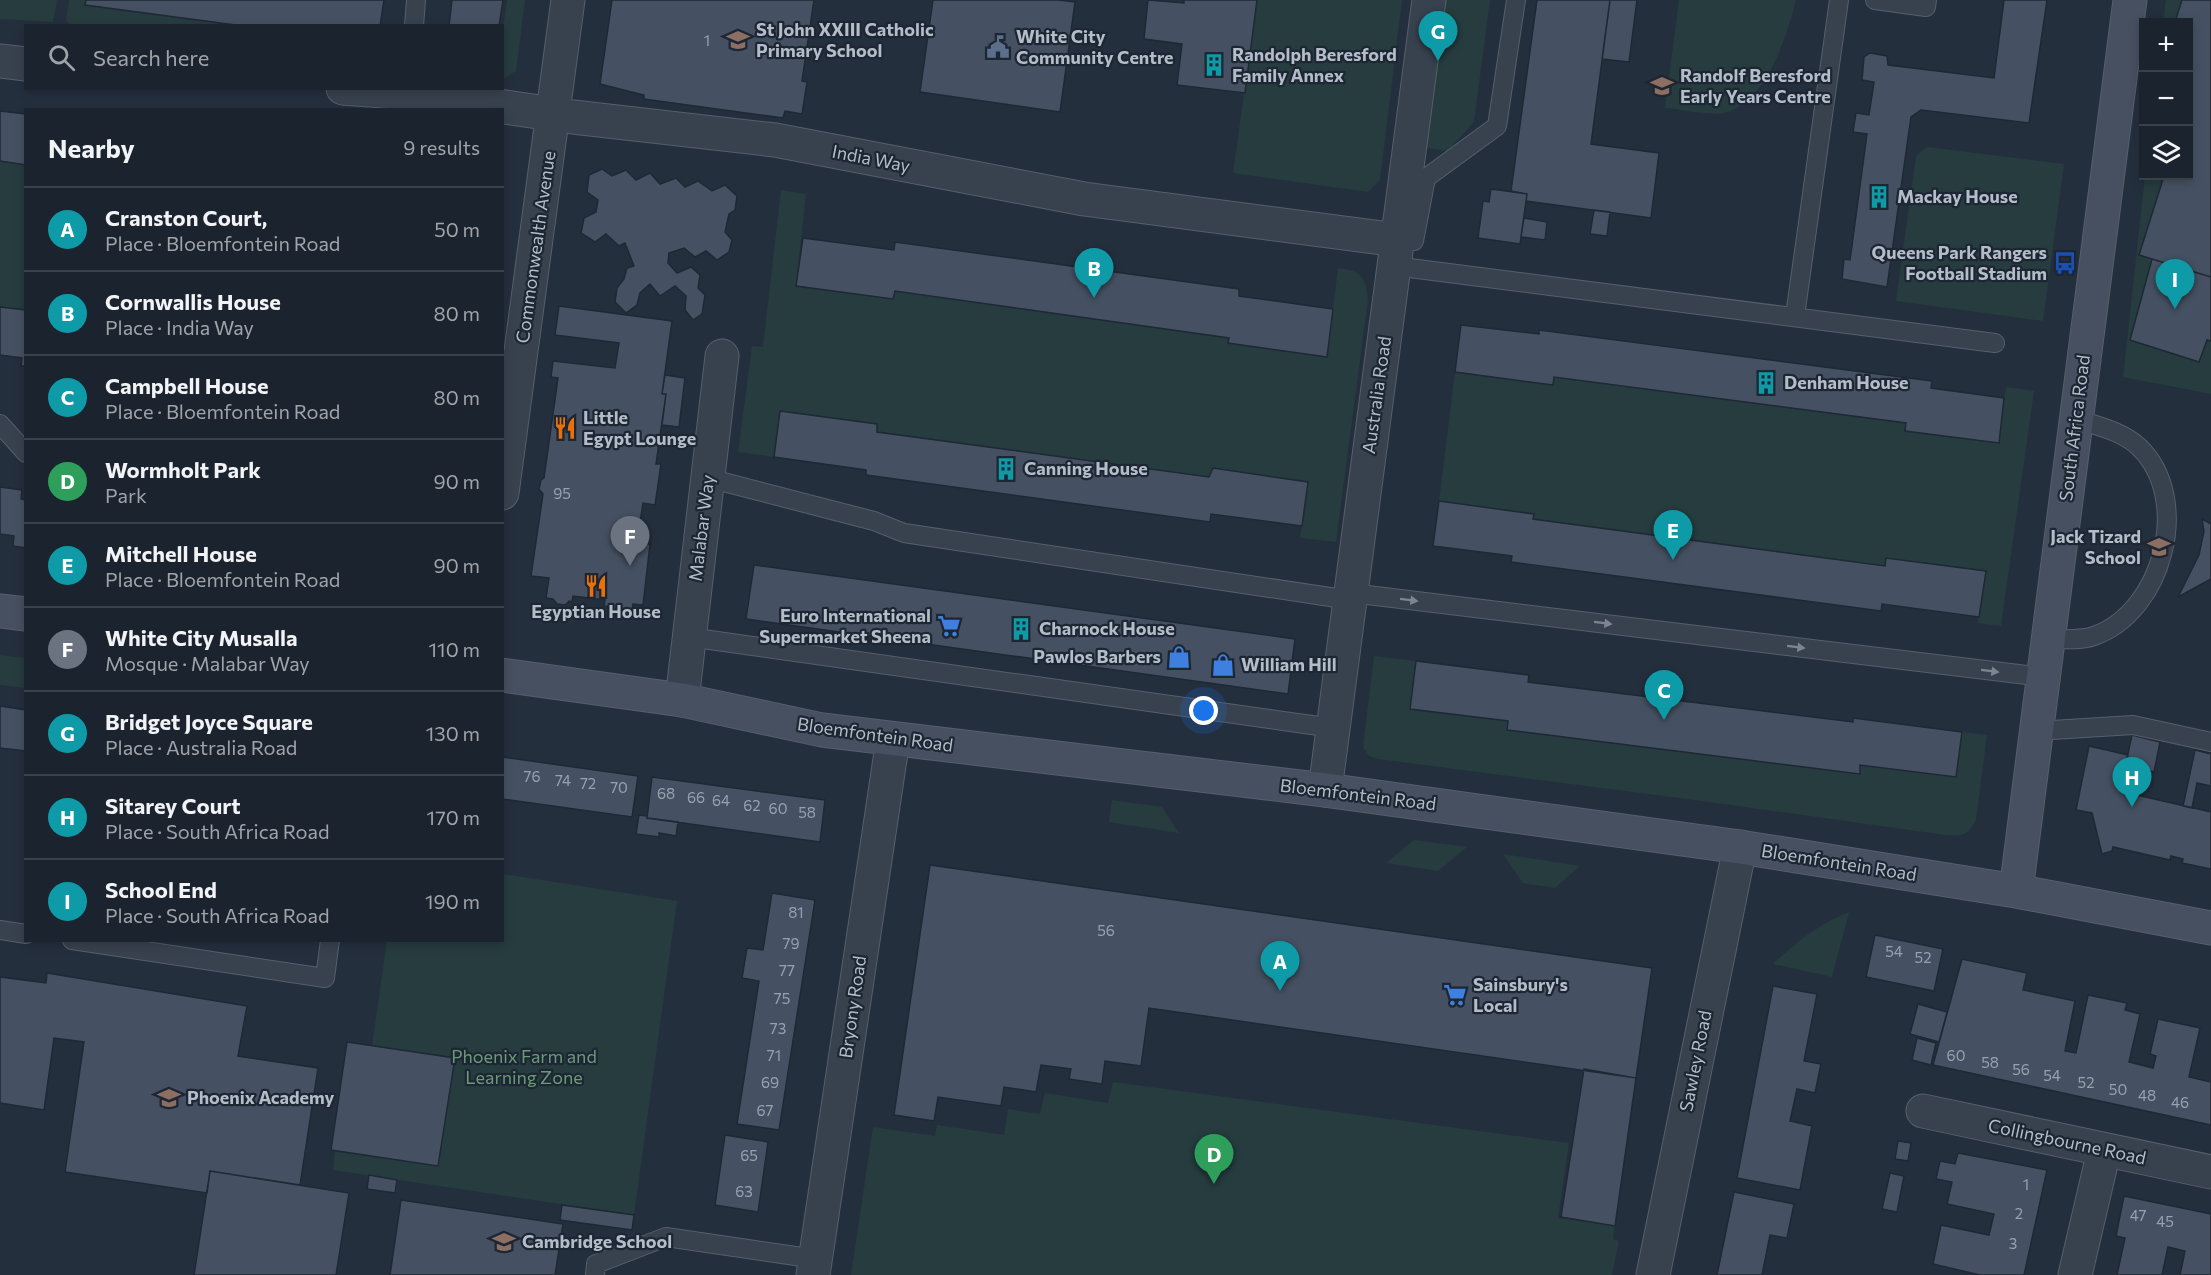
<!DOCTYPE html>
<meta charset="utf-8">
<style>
:root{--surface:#1b232e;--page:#282f3a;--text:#f1f3f6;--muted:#a0a4aa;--line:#39404a;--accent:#8ab4f8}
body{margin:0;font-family:Commissioner,sans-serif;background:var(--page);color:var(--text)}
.controls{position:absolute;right:18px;top:18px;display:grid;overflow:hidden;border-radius:0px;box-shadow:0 3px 9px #0003}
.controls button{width:54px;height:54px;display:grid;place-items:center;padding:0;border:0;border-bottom:2px solid var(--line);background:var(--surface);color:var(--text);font:30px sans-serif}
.you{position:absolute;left:1204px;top:711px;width:21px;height:21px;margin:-15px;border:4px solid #fff;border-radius:50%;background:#1a73e8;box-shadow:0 0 0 9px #1a73e833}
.badge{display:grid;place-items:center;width:39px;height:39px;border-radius:50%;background:var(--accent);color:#fff;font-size:20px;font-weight:700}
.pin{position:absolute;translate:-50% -50px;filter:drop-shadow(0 2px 3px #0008)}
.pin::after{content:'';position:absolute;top:32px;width:21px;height:18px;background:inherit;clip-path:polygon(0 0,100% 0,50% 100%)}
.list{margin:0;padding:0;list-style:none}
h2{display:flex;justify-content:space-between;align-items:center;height:78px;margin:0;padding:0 24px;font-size:26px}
h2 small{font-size:20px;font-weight:400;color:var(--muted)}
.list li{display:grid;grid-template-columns:39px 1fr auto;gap:18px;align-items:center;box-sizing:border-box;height:84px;padding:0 24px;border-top:2px solid var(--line)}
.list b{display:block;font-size:22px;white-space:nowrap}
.list p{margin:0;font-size:20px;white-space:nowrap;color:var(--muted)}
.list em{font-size:20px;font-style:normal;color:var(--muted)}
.icon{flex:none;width:33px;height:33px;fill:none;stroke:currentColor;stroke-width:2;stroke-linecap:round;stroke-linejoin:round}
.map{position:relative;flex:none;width:2211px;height:1275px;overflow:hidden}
.search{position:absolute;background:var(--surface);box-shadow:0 3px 9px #0003;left:24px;top:24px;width:480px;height:66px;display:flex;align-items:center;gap:15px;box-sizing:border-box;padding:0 21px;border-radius:0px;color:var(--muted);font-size:22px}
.panel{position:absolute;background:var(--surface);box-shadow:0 3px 9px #0003;left:24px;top:108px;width:480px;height:834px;border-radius:0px}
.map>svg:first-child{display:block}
.green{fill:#263c3f}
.building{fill:#455162;stroke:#1f2835;stroke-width:1.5}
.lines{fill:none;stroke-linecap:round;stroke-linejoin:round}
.lane-casing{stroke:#565f6c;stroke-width:20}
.street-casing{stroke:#565f6c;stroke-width:35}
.secondary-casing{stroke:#565f6c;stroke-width:35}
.lane{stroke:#38414e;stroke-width:18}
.street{stroke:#38414e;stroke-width:33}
.secondary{stroke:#465061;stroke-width:33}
.oneway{fill:#7c8592}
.labels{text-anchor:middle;stroke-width:4.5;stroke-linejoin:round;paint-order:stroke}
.number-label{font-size:15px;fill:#98a1af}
.poi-label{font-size:18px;font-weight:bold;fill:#b4bcc9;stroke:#1d2633;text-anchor:start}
.street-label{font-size:18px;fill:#b4bcc9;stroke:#1d2633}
.park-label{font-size:18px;fill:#6b9a76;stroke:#1d2633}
</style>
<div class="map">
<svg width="2211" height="1275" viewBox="0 0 2211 1275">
<rect width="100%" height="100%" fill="#242f3e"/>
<path class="green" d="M0 0H57L53 22 0 19Z
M69 0H86V5L243 25 71 26 66 20Z
M507 0H525L516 71 503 79 502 36Z
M1257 0H1402L1380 180 1368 192 1233 173Z
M1446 0H1490L1474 122 1448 151 1426 148Z
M1679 0H1796C1786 38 1768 100 1725 113 1715 116 1677 109 1665 108Z
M2166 0H2211V394L2123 377 2145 176H2188V22H2163Z
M1927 147 2064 164 2043 321 1896 301 1916 156Z
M0 161 25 165V310L0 307Z
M781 190 806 194 796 286 893 299 895 291 1229 338 1228 343 1327 357 1338 268C1362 271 1366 277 1368 300L1336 542 1300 538 1308 482 1213 469 1209 477 877 432V424L780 411 774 457 738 452 752 346 763 347Z
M1455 372 1553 385 1554 377 1906 423V431L1998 443 2006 387 2034 391 2001 626 1978 623 1985 571 1887 558 1885 566 1533 519V514L1439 501Z
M0 655 25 658V688L0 685Z
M1374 656 1416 661 1508 721 1507 730 1859 774 1860 765 1956 777 1962 732 1987 735 1976 820C1968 836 1963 836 1945 835L1695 800 1378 759 1369 756 1363 747Z
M1112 800 1162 807 1179 833 1109 822Z
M1414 840 1467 847 1438 871 1386 863Z
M1503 854 1580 866 1555 888 1523 883Z
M503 874 677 901 634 1215 333 1170 335 1151 331 1150 347 1042 372 1046 387 941 502 940Z
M1849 912 1832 977 1773 964C1798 941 1817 925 1849 912Z
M1113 1082 1569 1143 1558 1218 1615 1226 1613 1239 1619 1241 1612 1275H851L873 1127 935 1136 937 1125 1004 1135 1008 1109 1040 1114 1045 1093 1108 1103Z"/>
<path class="building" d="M86 0H384L380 26H243L85 5Z
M452 0H503L499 26H449Z
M612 0H814L802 81 807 82 802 114 785 111 783 118 644 99V95L600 84Z
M933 0H1058L1075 2 1060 112 920 92Z
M1148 0 1184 3V0H1257L1245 93 1177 85 1182 44 1144 39Z
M1537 0H1610L1591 144 1659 153 1651 218 1526 201 1527 194 1511 191Z
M1610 0H1637L1629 62 1602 59Z
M2004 0H2047L2029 123 1921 110 1911 117 1887 287 1842 279 1844 259 1850 260 1867 134 1853 132 1856 113 1869 115 1874 82 1862 80 1864 57 1870 53 1887 56 1888 65 1994 78Z
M2182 0H2211V277L2139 255 2164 176H2188V50L2191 43 2188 42V22H2175Z
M0 111 26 114V165L0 161Z
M602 169 612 176 626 170 636 180 650 173 660 184 676 178 685 187 698 181 712 191 725 185 737 196 735 210 729 214 725 232 732 240 729 252 717 260 706 251 695 257 684 248 669 253 668 263 677 273 691 267 700 275 698 288 705 295 702 314 693 320 685 310 686 296 675 286 660 296 650 284 640 293 637 305 626 313 615 302 617 288 624 279 627 268 634 266 625 243 619 246 606 234 595 242 581 233 584 218 596 212 598 200 587 192 589 175Z
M1491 189 1527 194 1520 244 1478 238 1483 201 1489 202Z
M1594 210 1610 212 1607 236 1590 234Z
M1524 218 1547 222 1545 240 1521 237Z
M803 238 894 250 895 242 1239 289V296L1333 309 1327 357 1228 343 1229 338 895 291 893 299 796 286Z
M2152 259 2211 277V341L2207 340 2199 362 2130 340Z
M559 306 672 321 662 394H666L656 464H661L655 505 643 503 637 543 650 544 643 605 633 604 632 611H629L625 614 614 612 609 607 604 606 605 600 573 596 572 602 569 601 565 605 557 604 553 599 546 598 549 578 531 576 543 494 539 489 541 480 544 478 558 378 551 377 553 361 615 368 619 343 555 335Z
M0 307 26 310V366H21L22 358 0 355Z
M1461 325 1539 334V330L1932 381 1931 388 2004 398 1999 443 1905 431 1906 423 1554 377 1553 385 1455 372Z
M665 375 685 378 679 427 662 425 666 394H662Z
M780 411 877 424V432L1209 477 1213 468 1308 482 1302 526 1211 514 1210 522 866 475V470L774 457Z
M0 487 22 490 21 499 26 500V548L13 546 14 536 0 534Z
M1439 501 1534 514 1533 519 1885 566 1886 558 1986 571 1979 617 1882 604 1881 611 1511 562 1512 556 1433 546Z
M2202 519 2211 524V579L2178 597 2199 555 2204 531Z
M754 565 1295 639 1288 694 746 619Z
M1416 661 1529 675 1528 682 1853 722V718L1962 732 1956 777 1860 765V774L1507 730 1508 721 1410 709Z
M0 706 26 710V751L0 748Z
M2132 735 2160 742 2154 772 2133 767 2129 783 2122 781Z
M2089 746 2128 755 2121 786 2124 792 2211 812V869L2182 863 2183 859 2171 856 2170 860 2113 847 2112 851 2102 854 2092 813 2076 810Z
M2195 750 2211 754V786L2197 783 2192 808 2183 806Z
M502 757 638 776 632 817 502 799Z
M652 777 825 800 820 842 647 818Z
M639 815 647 816V818L678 822 676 836 659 833V837L636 834Z
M930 865 1652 968 1636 1078 1149 1008 1141 1066 1105 1061 1102 1084 1069 1079 1071 1069 1041 1065 1036 1092 1004 1087 1001 1106 938 1097 934 1121 894 1115Z
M772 893 815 900 779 1130 737 1124 759 981 742 978 747 948 763 950Z
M1875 935 1943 949 1934 991 1866 977Z
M1962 959 2027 973 2023 990 2075 1001 2065 1051 2076 1053 2088 995 2127 1003 2125 1010 2140 1014 2129 1062 2153 1068 2156 1056 2150 1054 2158 1019 2200 1028 2189 1077 2211 1082V1125L1933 1065Z
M47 973 247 1006 238 1056 318 1068 300 1185 210 1171 207 1193 65 1172 84 1042 54 1038 44 1110 0 1103V977L46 983Z
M1773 986 1817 994 1804 1061 1821 1064 1815 1093 1797 1089 1790 1121 1812 1126 1800 1190 1737 1178Z
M1918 1004 1947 1012 1939 1042 1910 1034Z
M1917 1038 1936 1043 1931 1065 1912 1060Z
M347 1042 455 1058 438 1166 331 1150Z
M1584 1069 1636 1078 1615 1226 1561 1217Z
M725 1135 768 1142 758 1212 715 1205Z
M1898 1141 1911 1143 1908 1161 1895 1159Z
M1958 1153 2047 1170 2024 1275H1980L1933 1264 1941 1225 1989 1235 1994 1214 1947 1204 1952 1182 1936 1179 1940 1161 1955 1164Z
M210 1171 349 1193 336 1275H194Z
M1890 1173 1904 1176 1897 1212 1882 1209Z
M369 1175 397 1180 395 1193 367 1189Z
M1734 1192 1794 1204 1787 1238 1770 1235 1762 1275H1717Z
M2124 1196 2211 1214V1275H2180L2185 1251 2168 1247 2162 1275H2117L2125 1238 2116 1236Z
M401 1200 563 1224 555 1275H390Z
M562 1205 634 1215 632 1230 560 1220Z"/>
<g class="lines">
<g class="lane-casing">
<path id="lane" d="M1875 0 1926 7 1927 0
M414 26 416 0
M1398 240 1414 241 1426 178 1497 126 1516 0
M1394 266 1995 343
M1795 316 1839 0
M0 424 26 453
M708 478 874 521 904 533 1350 600
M1351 593 2043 677
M689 637 1333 728
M2048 639C2063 639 2080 641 2094 636 2163 612 2193 499 2139 447 2122 431 2097 426 2076 419
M2036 731 2133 725 2211 742
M0 930 26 934
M72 940 325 978 330 940
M595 1275 596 1264 666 1237 816 1259"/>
</g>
<g class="street-casing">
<path id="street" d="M0 61 26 64
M343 88 409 93 573 117 775 140 1084 199 1398 240
M502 493 568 0
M682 700 722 356
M1325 790 1429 0
M1923 1111 2211 1172
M813 1275 893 739
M1653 1275 1740 847
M2075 1275 2104 1151"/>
</g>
<g class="secondary-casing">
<path id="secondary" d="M0 611 26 614
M502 675 682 700 822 730 1325 790 1740 847 2016 891 2211 928
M2016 891 2130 0"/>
</g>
<use href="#lane" class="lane"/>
<use href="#street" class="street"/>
<use href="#secondary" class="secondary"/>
</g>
<defs><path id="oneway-solid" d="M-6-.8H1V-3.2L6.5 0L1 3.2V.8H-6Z" transform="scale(1.5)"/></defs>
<g class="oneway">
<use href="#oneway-solid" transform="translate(1409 600) rotate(7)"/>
<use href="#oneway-solid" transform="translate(1603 623) rotate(7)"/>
<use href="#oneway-solid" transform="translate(1796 647) rotate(7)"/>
<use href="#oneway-solid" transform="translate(1990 671) rotate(7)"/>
</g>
<defs>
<g id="school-bare" transform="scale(1.8)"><path d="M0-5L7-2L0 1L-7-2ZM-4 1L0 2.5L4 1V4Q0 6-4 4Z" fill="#8d6e63" stroke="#1d2633" stroke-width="2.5" paint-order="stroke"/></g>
<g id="civic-bare" transform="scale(1.8)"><path d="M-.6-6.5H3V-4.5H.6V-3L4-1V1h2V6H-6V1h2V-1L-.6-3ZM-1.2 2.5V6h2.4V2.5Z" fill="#5c6f8a" stroke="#1d2633" stroke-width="2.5" paint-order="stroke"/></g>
<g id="building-bare" transform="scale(1.8)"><path d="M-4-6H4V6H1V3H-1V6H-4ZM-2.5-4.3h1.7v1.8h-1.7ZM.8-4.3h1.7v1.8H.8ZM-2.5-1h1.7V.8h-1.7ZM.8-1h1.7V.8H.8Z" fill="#0f9aa8" stroke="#1d2633" stroke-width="2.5" paint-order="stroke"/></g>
<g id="bus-bare" transform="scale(1.8)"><path d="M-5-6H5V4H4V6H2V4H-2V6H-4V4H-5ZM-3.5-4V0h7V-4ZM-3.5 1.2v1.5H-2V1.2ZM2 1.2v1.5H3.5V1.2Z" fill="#1a4fb4" stroke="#1d2633" stroke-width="2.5" paint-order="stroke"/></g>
<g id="restaurant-bare" transform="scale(1.8)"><path d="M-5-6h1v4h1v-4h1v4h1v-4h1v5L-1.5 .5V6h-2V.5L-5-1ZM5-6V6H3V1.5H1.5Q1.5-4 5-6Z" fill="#e8710a" stroke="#1d2633" stroke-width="2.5" paint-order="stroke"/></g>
<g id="supermarket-bare" transform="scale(1.8)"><path d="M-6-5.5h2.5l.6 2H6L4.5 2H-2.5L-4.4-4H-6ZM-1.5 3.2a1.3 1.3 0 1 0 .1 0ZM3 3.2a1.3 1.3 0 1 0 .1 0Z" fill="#3f7fe0" stroke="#1d2633" stroke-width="2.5" paint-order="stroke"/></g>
<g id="shop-bare" transform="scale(1.8)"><path d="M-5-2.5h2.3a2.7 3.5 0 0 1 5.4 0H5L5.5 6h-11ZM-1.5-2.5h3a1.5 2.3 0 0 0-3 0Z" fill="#3f7fe0" stroke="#1d2633" stroke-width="2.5" paint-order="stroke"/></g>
</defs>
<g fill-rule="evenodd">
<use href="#school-bare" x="738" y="40"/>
<use href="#civic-bare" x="998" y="47"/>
<use href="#building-bare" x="1214" y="65"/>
<use href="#school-bare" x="1662" y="86"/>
<use href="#building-bare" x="1879" y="197"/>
<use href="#bus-bare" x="2065" y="263"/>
<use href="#building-bare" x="1766" y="383"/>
<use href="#restaurant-bare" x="565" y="428"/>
<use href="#building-bare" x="1006" y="469"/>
<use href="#school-bare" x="2159" y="547"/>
<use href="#restaurant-bare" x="596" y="586"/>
<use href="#supermarket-bare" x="949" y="626"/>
<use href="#building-bare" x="1021" y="629"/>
<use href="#shop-bare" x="1179" y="657"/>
<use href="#shop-bare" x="1223" y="665"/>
<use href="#supermarket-bare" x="1455" y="995"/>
<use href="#school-bare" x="169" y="1098"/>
<use href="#school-bare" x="504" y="1242"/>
</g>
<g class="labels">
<g class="number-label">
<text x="707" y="46">1</text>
<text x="562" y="499">95</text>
<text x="532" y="782">76</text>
<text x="563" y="786">74</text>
<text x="588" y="789">72</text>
<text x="619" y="793">70</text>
<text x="666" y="799">68</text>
<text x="696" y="803">66</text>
<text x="721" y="806">64</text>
<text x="752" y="811">62</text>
<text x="778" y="814">60</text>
<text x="807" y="818">58</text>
<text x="796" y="918">81</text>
<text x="1106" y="936">56</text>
<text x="791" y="949">79</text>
<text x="1894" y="957">54</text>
<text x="1923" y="963">52</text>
<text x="787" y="976">77</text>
<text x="782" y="1004">75</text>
<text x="778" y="1034">73</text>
<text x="774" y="1061">71</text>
<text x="1956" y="1061">60</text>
<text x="1990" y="1068">58</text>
<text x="2021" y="1075">56</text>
<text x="2052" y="1081">54</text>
<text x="770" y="1088">69</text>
<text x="2086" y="1088">52</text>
<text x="2118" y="1095">50</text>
<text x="2147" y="1101">48</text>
<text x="2180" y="1108">46</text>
<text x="765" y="1116">67</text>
<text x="749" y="1161">65</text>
<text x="2026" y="1190">1</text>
<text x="744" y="1197">63</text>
<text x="2019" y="1219">2</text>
<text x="2138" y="1221">47</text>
<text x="2165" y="1227">45</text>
<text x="2013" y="1249">3</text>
</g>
<g class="poi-label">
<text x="756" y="36">St John XXIII Catholic<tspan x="756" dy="21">Primary School</tspan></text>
<text x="1016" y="43">White City<tspan x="1016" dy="21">Community Centre</tspan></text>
<text x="1232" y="61">Randolph Beresford<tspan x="1232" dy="21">Family Annex</tspan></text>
<text x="1680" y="82">Randolf Beresford<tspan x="1680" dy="21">Early Years Centre</tspan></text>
<text x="1897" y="203">Mackay House</text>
<text x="2047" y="259" text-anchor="end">Queens Park Rangers<tspan x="2047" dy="21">Football Stadium</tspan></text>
<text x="1784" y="389">Denham House</text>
<text x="583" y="424">Little<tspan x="583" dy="21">Egypt Lounge</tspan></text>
<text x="1024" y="475">Canning House</text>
<text x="2141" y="543" text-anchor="end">Jack Tizard<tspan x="2141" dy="21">School</tspan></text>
<text x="596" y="618" text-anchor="middle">Egyptian House</text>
<text x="931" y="622" text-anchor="end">Euro International<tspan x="931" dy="21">Supermarket Sheena</tspan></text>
<text x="1039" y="635">Charnock House</text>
<text x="1161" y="663" text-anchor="end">Pawlos Barbers</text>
<text x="1241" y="671">William Hill</text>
<text x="1473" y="991">Sainsbury's<tspan x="1473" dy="21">Local</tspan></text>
<text x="187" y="1104">Phoenix Academy</text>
<text x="522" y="1248">Cambridge School</text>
</g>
<g class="street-label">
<text transform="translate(871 159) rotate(11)" y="6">India Way</text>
<text transform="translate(536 247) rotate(-82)" y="6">Commonwealth Avenue</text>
<text transform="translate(1377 395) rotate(-82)" y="6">Australia Road</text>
<text transform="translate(2075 428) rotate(-83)" y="6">South Africa Road</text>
<text transform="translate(702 528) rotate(-83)" y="6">Malabar Way</text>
<text transform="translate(875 735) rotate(8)" y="6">Bloemfontein Road</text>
<text transform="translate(1358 795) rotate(7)" y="6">Bloemfontein Road</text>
<text transform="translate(1839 863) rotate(9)" y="6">Bloemfontein Road</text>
<text transform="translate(853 1007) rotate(-82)" y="6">Bryony Road</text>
<text transform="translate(1696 1061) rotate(-79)" y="6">Sawley Road</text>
<text transform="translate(2067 1142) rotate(12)" y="6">Collingbourne Road</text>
</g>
<g class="park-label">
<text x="524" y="1063">Phoenix Farm and<tspan x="524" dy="21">Learning Zone</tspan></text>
</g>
</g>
</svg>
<div class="controls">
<button>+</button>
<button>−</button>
<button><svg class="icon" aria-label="layers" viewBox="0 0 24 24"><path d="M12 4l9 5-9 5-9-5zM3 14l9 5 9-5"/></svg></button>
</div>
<div class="you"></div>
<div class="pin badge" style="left:1280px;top:991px;background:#0f9aa8">A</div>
<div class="pin badge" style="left:1094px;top:298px;background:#0f9aa8">B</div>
<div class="pin badge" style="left:1664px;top:720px;background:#0f9aa8">C</div>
<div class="pin badge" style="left:1214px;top:1184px;background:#2e9e5b">D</div>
<div class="pin badge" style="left:1673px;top:560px;background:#0f9aa8">E</div>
<div class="pin badge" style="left:630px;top:566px;background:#6b7280">F</div>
<div class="pin badge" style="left:1438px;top:61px;background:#0f9aa8">G</div>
<div class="pin badge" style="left:2132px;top:807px;background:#0f9aa8">H</div>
<div class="pin badge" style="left:2175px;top:309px;background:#0f9aa8">I</div>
<div class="search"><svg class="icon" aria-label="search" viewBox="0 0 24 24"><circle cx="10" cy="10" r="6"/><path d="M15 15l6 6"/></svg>Search here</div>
<section class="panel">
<h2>Nearby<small>9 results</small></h2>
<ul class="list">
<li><span class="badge" style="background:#0f9aa8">A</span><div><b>Cranston Court,</b><p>Place · Bloemfontein Road</p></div><em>50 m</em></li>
<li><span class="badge" style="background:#0f9aa8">B</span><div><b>Cornwallis House</b><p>Place · India Way</p></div><em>80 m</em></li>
<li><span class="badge" style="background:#0f9aa8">C</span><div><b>Campbell House</b><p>Place · Bloemfontein Road</p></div><em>80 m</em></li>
<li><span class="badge" style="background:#2e9e5b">D</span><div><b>Wormholt Park</b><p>Park</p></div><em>90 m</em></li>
<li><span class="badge" style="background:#0f9aa8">E</span><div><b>Mitchell House</b><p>Place · Bloemfontein Road</p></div><em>90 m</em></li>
<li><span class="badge" style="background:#6b7280">F</span><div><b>White City Musalla</b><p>Mosque · Malabar Way</p></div><em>110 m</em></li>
<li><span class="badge" style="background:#0f9aa8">G</span><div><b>Bridget Joyce Square</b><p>Place · Australia Road</p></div><em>130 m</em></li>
<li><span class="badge" style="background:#0f9aa8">H</span><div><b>Sitarey Court</b><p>Place · South Africa Road</p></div><em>170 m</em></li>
<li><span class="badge" style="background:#0f9aa8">I</span><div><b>School End</b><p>Place · South Africa Road</p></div><em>190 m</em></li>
</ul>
</section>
</div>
